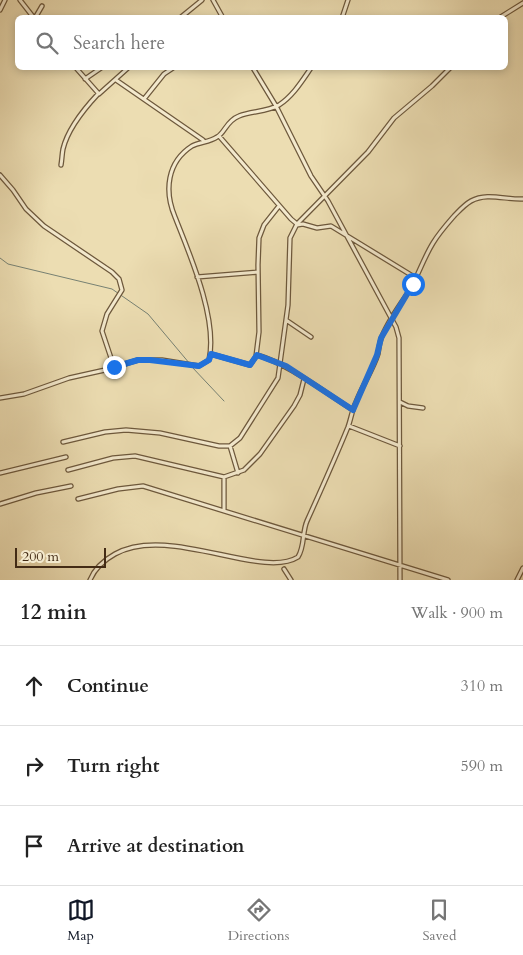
<!DOCTYPE html>
<meta charset="utf-8">
<style>
:root{--surface:#fff;--page:#f6f6f6;--text:#222;--muted:#767676;--line:#e0e0e0;--accent:#111827}
body{margin:0;font-family:Cardo,serif;background:var(--page);color:var(--text)}
.scale{position:absolute;left:15px;bottom:12px;width:91px;box-sizing:border-box;padding-left:5px;border:2px solid #432b15;border-top:0;font-size:14px;line-height:18px;white-space:nowrap;color:#432b15;-webkit-text-stroke:4px #f3e9cd;paint-order:stroke}
.stop{position:absolute;width:15px;height:15px;margin:-11px;border:4px solid #1a73e8;border-radius:50%;background:#fff}
.stop.end{background:#1a73e8;border-color:#fff;box-shadow:0 1px 5px #0008}
.list{margin:0;padding:0;list-style:none}
h2{display:flex;justify-content:space-between;align-items:center;height:65px;margin:0;padding:0 20px;font-size:21px}
h2 small{font-size:16px;font-weight:400;color:var(--muted)}
.list li{display:grid;grid-template-columns:32px 1fr auto;gap:15px;align-items:center;box-sizing:border-box;height:80px;padding:0 20px;border-top:1px solid var(--line)}
.list b{display:block;font-size:19px;white-space:nowrap}
.list em{font-size:16px;font-style:normal;color:var(--muted)}
.icon{flex:none;width:28px;height:28px;fill:none;stroke:currentColor;stroke-width:2;stroke-linecap:round;stroke-linejoin:round}
.map{position:relative;flex:none;width:523px;height:580px;overflow:hidden}
.search{position:absolute;background:var(--surface);box-shadow:0 2px 8px #0003;left:15px;right:15px;top:15px;height:55px;display:flex;align-items:center;gap:12px;box-sizing:border-box;padding:0 18px;border-radius:8px;color:var(--muted);font-size:19px}
.sheet{height:305px;background:var(--surface)}
nav{display:flex;justify-content:space-around;align-items:center;box-sizing:border-box;height:70px;border-top:1px solid var(--line);background:var(--surface);font-size:14px;color:var(--muted)}
nav a{display:grid;justify-items:center;gap:2px}
nav .on{color:var(--accent)}
.map>svg:first-child{display:block}
.lines{fill:none;stroke-linecap:round;stroke-linejoin:round}
.stream{stroke:#778173;stroke-width:1}
.minor-casing{stroke:#6d583c;stroke-width:5.5}
.minor{stroke:#f3e9cd;stroke-width:3}
.route{stroke:#1a73e8;stroke-width:6}
</style>
<div class="map">
<svg width="523" height="580" viewBox="0 0 523 580">
<rect width="100%" height="100%" fill="#ecddb2"/>
<filter id="stains"><feTurbulence type="fractalNoise" baseFrequency=".004" numOctaves="4"/><feColorMatrix values="0 0 0 0 .2 0 0 0 0 .09 0 0 0 0 .02 0 0 0 .5 -.17"/></filter>
<radialGradient id="worn" r=".72"><stop offset=".6" stop-color="#630" stop-opacity="0"/><stop offset="1" stop-color="#630" stop-opacity=".3"/></radialGradient>
<g class="lines">
<path class="stream" d="M0 258 8 264 112 289 148 314 190 364
M192 367 224 401"/>
<g class="minor-casing">
<path id="minor" d="M20 0 34 18
M213 0 223 18
M0 10 5 0
M35 18 42 6
M180 18 202 0
M342 18 348 0
M499 18 523 3
M76 68 99 94 128 68
M253 68 276 106 311 176 328 201 396 327 399 338 400 580
M85 79 101 68
M116 80 203 140
M144 99 164 74 173 68
M61 165C62 159 62 154 63 149 68 128 84 109 98 94
M0 175 13 190 26 209 44 226 112 272 119 279 122 290 107 314 102 331 114 367
M297 224 368 152 394 118 432 86 450 68
M297 225 303 224 317 228 331 226 416 278
M197 277 258 272
M286 320 311 337
M211 354 250 365 257 355C289 364 324 392 353 410
M256 356 259 332 258 265 259 238 264 225 279 206
M0 398 24 394 69 378 105 370 138 360H162L199 366 209 360C218 319 190 255 175 217 164 191 167 162 192 146 200 142 210 142 217 137 225 133 226 121 239 116 251 111 267 112 279 105 293 96 302 81 311 68
M400 402 408 406 423 408
M349 426 400 446
M63 442 105 432 126 430 160 433 219 446H230L240 438 278 378 288 305 290 238 297 224 291 219 219 136
M230 446 238 473
M68 470 113 458 135 456 224 477 244 470 260 454 294 406 300 395 304 379
M0 473 66 457
M78 499 118 489 143 486 448 580
M0 504 36 493 71 486
M224 510V477
M284 569 291 580
M90 580C95 568 104 560 115 554 168 524 262 580 298 557 305 546 302 532 307 521 321 490 335 459 348 427 351 419 352 410 356 402 362 386 373 370 378 354 379 349 379 344 381 339 388 319 403 302 413 284 420 270 425 256 433 243 439 233 447 224 454 216 459 211 464 205 471 201 487 192 506 200 523 199
M517 580 523 568"/>
</g>
<use href="#minor" class="minor"/>
</g>
<g class="lines">
<path class="route" d="M114 367 138 360H150L199 366 209 360 211 354 250 365 257 355 286 366 353 410 377 355 381 338 413 284"/>
</g>
<rect width="100%" height="100%" filter="url(#stains)"/>
<rect width="100%" height="100%" fill="url(#worn)"/>
</svg>
<div class="scale">200 m</div>
<div class="stop" style="left:413px;top:284px"></div>
<div class="stop end" style="left:114px;top:367px"></div>
<div class="search"><svg class="icon" aria-label="search" viewBox="0 0 24 24"><circle cx="10" cy="10" r="6"/><path d="M15 15l6 6"/></svg>Search here</div>
</div>
<section class="sheet">
<h2>12 min<small>Walk · 900 m</small></h2>
<ul class="list">
<li><svg class="icon" aria-label="ahead" viewBox="0 0 24 24"><path d="M12 20V5M6 11l6-6 6 6"/></svg><div><b>Continue</b></div><em>310 m</em></li>
<li><svg class="icon" aria-label="right" viewBox="0 0 24 24"><path d="M7 20v-9h11M14 6l5 5-5 5"/></svg><div><b>Turn right</b></div><em>590 m</em></li>
<li><svg class="icon" aria-label="arrive" viewBox="0 0 24 24"><path d="M6 21V4h12l-3 4 3 4H6"/></svg><div><b>Arrive at destination</b></div></li>
</ul>
</section>
<nav>
<a class="on"><svg class="icon" aria-label="map" viewBox="0 0 24 24"><path d="M3 6l6-2 6 2 6-2v14l-6 2-6-2-6 2zM9 4v14M15 6v14"/></svg>Map</a>
<a><svg class="icon" aria-label="directions" viewBox="0 0 24 24"><path d="M12 3l9 9-9 9-9-9zM9 14v-3h6M13 9l2 2-2 2"/></svg>Directions</a>
<a><svg class="icon" aria-label="saved" viewBox="0 0 24 24"><path d="M7 4h10v16l-5-4-5 4z"/></svg>Saved</a>
</nav>
